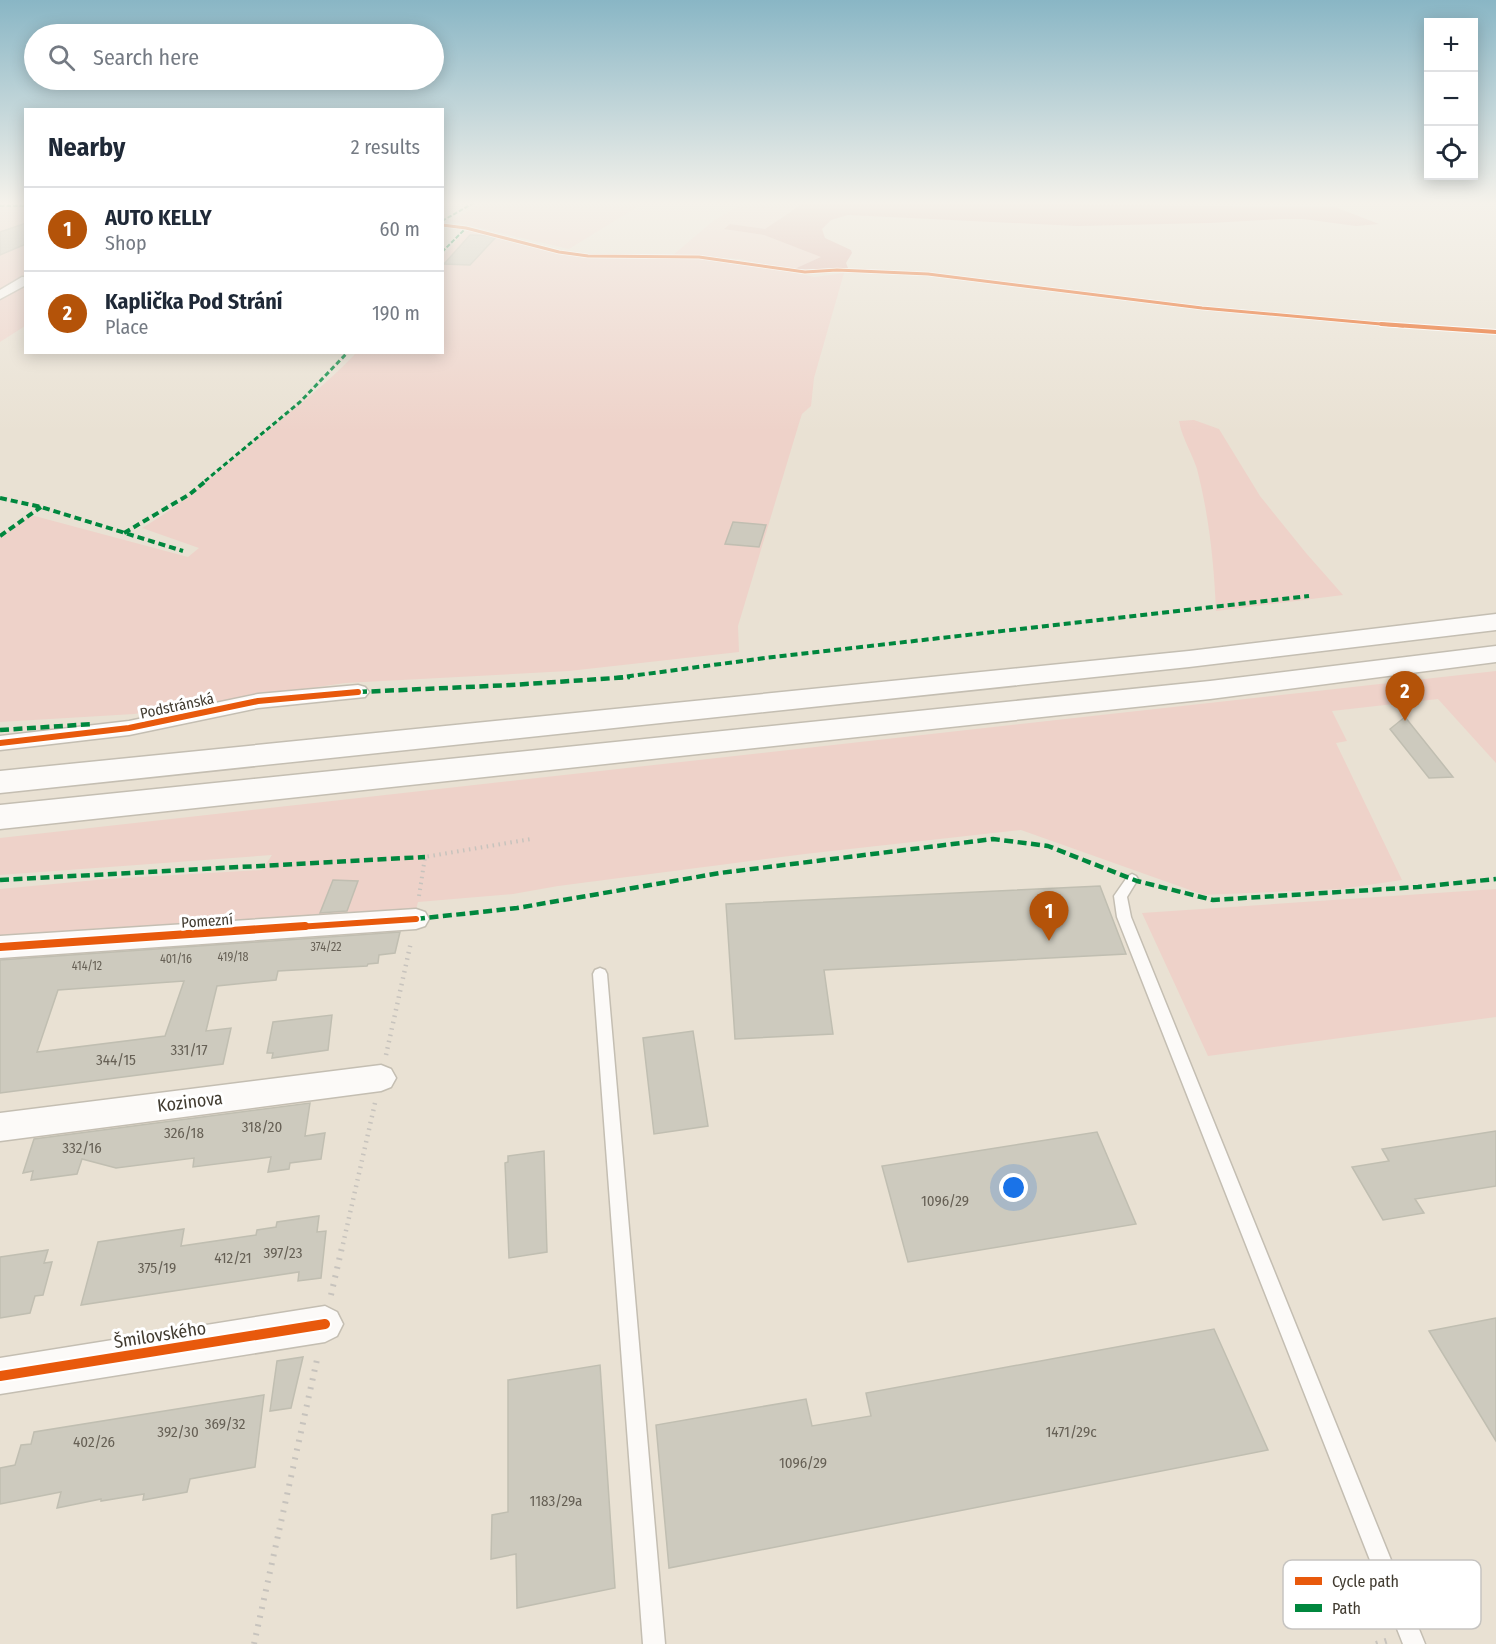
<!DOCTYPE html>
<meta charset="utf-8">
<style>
:root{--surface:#fff;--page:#f6f6f7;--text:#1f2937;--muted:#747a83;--line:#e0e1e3;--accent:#b45309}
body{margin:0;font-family:"Fira Sans Condensed",sans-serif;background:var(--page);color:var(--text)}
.controls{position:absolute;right:18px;top:18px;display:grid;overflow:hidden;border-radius:0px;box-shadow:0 3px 15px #0003}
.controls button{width:54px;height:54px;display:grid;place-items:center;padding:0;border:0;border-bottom:2px solid var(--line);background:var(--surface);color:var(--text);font:30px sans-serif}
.you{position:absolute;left:1014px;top:1188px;width:21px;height:21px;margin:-15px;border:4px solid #fff;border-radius:50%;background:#1a73e8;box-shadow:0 0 0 9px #1a73e833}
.badge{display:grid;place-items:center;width:39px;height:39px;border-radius:50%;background:var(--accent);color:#fff;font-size:20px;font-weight:700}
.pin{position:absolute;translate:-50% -50px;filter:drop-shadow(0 2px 3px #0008)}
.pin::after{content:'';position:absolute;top:32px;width:21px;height:18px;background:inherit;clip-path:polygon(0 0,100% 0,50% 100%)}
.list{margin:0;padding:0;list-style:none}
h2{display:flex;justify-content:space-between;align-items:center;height:78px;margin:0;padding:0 24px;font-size:26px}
h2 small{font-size:20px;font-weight:400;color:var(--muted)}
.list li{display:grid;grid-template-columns:39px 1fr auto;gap:18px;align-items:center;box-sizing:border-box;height:84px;padding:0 24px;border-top:2px solid var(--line)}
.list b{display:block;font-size:22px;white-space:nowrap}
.list p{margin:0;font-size:20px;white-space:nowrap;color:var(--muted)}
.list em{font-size:20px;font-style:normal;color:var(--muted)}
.icon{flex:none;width:33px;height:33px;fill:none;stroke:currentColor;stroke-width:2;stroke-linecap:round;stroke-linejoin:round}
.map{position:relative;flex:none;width:1496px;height:1644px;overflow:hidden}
.search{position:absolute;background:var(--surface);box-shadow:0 3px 15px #0003;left:24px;top:24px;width:420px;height:66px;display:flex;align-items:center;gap:15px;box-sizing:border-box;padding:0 21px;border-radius:33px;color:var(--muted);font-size:22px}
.panel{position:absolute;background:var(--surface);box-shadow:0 3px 15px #0003;left:24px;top:108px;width:420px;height:246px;border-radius:0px}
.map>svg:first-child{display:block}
.green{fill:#eed2c9}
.forest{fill:#e0b4ac}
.building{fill:#cdcabe;stroke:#c0beb1;stroke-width:1.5;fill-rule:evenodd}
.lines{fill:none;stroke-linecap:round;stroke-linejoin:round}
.lane-casing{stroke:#c4beb2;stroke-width:3}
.street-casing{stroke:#c4beb2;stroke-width:3}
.highway-casing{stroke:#c4beb2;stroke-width:3}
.path-far2{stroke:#c7c3bd;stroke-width:4;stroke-dasharray:1.5 4.5;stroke-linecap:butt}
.path-far1{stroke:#c7c3bd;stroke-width:4.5;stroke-dasharray:1.5 5;stroke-linecap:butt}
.path{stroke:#c7c3bd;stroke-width:6;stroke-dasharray:2 7;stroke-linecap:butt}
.lane{fill:#fcfaf8;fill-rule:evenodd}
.street{fill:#fcfaf8;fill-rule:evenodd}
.highway{fill:#fcfaf8;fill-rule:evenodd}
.quiet-far3{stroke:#00873e;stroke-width:2;stroke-dasharray:4.5 2;stroke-linecap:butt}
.quiet-far2{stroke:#00873e;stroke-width:3;stroke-dasharray:5 3;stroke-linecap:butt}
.quiet-far1{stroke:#00873e;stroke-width:4;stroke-dasharray:7 4;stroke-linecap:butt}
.quiet{stroke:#00873e;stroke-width:4.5;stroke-dasharray:9 4.5;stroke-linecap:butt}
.cycleway-far4-casing{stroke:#fff;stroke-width:4.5}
.cycleway-far3-casing{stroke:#fff;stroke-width:6}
.cycleway-far2-casing{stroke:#fff;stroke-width:10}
.cycleway-far1-casing{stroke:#fff;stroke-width:11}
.cycleway-casing{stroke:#fff;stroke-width:14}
.cycleway-far4{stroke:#e8590c;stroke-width:3}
.cycleway-far3{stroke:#e8590c;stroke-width:4}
.cycleway-far2{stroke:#e8590c;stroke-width:6}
.cycleway-far1{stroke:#e8590c;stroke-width:8}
.cycleway{stroke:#e8590c;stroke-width:10}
.labels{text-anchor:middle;stroke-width:6;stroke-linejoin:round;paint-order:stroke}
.number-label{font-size:12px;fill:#666055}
.street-label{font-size:15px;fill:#413b30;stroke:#fff}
.near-number-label{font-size:15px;fill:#666055}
.near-street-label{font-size:18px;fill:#413b30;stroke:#fff}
.key{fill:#fff;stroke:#c6c4c1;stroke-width:1.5}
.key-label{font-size:16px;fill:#413b30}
</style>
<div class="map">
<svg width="1496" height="1644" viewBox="0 0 1496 1644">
<rect width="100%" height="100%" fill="#e9e1d3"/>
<path class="green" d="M486 202H645L569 249 450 221Z
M746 202H805L765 229 731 224 725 229 764 235 822 257 792 270 740 259 673 255 713 221Z
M0 207H26L25 276 0 291Z
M466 230 551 252 587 258 676 257 739 262 815 277 844 273 814 378 811 406 802 414 800 420 738 626 739 652 569 671 345 683 134 714 0 722V537L31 515 188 557 199 548 142 528C185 503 221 469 259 438 292 410 327 384 356 353L442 352 443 256Z
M25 282V326L0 342V297Z
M1194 420 1219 429 1260 496 1306 553 1343 595 1216 611C1214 562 1209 516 1197 469 1192 453 1182 438 1179 421Z
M1496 671V763L1438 699 1332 711 1347 741 1336 743 1402 880 1341 889 1204 895 1021 830 805 854 558 886 513 894 418 902 415 913 0 938V889L107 879 262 870 272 855 0 875V838Z
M1496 889V1017L1208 1056 1142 913Z"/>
<path class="forest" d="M805 202 1335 207 1379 224 1356 226 1303 219H1282L1210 223 1077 226 848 215 831 220 822 229 825 238 851 250 852 253 846 263 848 268 792 270 821 257 764 235 724 229 730 224 765 229Z"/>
<path class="building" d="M26 223V244L0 255V232Z
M470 235 497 236 470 265 444 264Z
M733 522 766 525 759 547 725 544Z
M1405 717 1453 777 1429 778 1390 729Z
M333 880 358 881 347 911 320 913Z
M1100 886 1126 954 824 970 833 1034 735 1039 726 904Z
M400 932 395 953 379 955 378 963 368 964 367 966 278 971 276 980 217 986 206 1031 231 1028 223 1064 0 1093V960ZM184 981 165 1036 37 1052 58 990Z
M332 1015 328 1050 272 1058 273 1053H267L273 1022Z
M693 1031 708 1126 654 1134 643 1038Z
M310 1103 305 1136 325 1133 321 1159 290 1163 289 1169 268 1172 271 1157 193 1167 194 1158 116 1168 82 1159 77 1174 31 1180 33 1171 23 1173 34 1139Z
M1496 1131V1186L1415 1199 1424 1213 1383 1220 1352 1167 1389 1161 1382 1149Z
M1097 1132 1136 1224 908 1262 882 1166Z
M544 1151 547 1252 509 1258 505 1163 508 1162V1156Z
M319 1216 317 1232 326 1231 321 1278 298 1281 299 1272 81 1305 98 1242 184 1229 181 1246 256 1235 257 1230 276 1227 277 1222Z
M48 1250 44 1263 52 1262 43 1295 35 1296 30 1313 0 1318V1257Z
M1496 1318V1441L1429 1331Z
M1214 1329 1268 1450 669 1568 656 1425 806 1399 812 1426 871 1416 866 1393Z
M303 1357 291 1408 270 1411 277 1361Z
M600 1365 615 1588 517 1608 516 1554 491 1559 492 1515 508 1512V1380Z
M264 1395 255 1467 190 1479 187 1492 143 1500 144 1494 101 1501V1499L57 1508 61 1492 0 1504V1468L15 1465 21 1445 31 1444 34 1432Z"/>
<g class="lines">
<g class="lane-casing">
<path id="lane" d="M1132 874 1136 876 1138 879 1127 897 1131 917 1425 1644H1403L1117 917 1114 896 1128 876Z
M600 968 605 970 607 974 665 1644H643L593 974 595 970Z"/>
</g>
<g class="street-casing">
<path id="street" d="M22 277H26V285L0 299V290Z
M358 685 365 687 369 692 365 697 258 708 129 735 0 750V736L129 721 258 694Z
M416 909 425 912 429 919 425 926 416 929 0 958V936Z
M381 1065 391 1069 396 1078 391 1087 381 1091 0 1141V1113Z
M325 1306 337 1312 343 1324 337 1336 325 1342 0 1394V1358Z"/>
</g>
<g class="highway-casing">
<path id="highway" d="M1496 614V630L1189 667 0 793V771L1189 651Z
M1496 646V662L1210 699 0 829V805L1210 681Z"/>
</g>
<path class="path-far2" d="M419 896 425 857 531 839"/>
<path class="path-far1" d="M386 1055 411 942
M343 1244 375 1103"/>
<path class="path" d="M331 1295 343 1243
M254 1644 318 1355
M1376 1644 1389 1640"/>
<use href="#lane" class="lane"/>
<use href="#street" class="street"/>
<use href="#highway" class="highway"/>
<path class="quiet-far3" d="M0 206H26
M442 221 475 202
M442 252 466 228"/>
<path class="quiet-far2" d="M205 481 300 402 348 352"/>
<path class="quiet-far1" d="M0 498 41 507 183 551
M124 533 190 494 207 480
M0 536 41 507
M616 678 765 658 1309 596"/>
<path class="quiet" d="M358 692 511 685 630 677
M0 730 93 724
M0 880 425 857
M416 919 517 908 720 873 993 839 1048 846 1137 881 1213 900 1418 887 1496 879"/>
<g class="cycleway-far4-casing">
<path id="cycleway-far4" d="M442 225 466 228 559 252 588 256 699 257 805 272 837 270 928 274 1202 308 1403 326"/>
</g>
<g class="cycleway-far3-casing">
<path id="cycleway-far3" d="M1381 324 1496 332"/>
</g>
<g class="cycleway-far2-casing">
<path id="cycleway-far2" d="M0 743 129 728 258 701 358 692
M283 928 416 919"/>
</g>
<g class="cycleway-far1-casing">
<path id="cycleway-far1" d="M0 947 305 926"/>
</g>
<g class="cycleway-casing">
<path id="cycleway" d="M0 1376 325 1324"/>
</g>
<use href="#cycleway-far4" class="cycleway-far4"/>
<use href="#cycleway-far3" class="cycleway-far3"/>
<use href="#cycleway-far2" class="cycleway-far2"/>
<use href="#cycleway-far1" class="cycleway-far1"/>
<use href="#cycleway" class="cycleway"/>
</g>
<linearGradient id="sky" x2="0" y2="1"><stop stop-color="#89b6c5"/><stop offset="0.47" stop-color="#f5f2eb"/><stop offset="1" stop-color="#f5f2eb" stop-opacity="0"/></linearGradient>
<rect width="1496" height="432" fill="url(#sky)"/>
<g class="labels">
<g class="number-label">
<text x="326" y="951">374/22</text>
<text x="233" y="961">419/18</text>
<text x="176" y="963">401/16</text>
<text x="87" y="970">414/12</text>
</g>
<g class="street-label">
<text transform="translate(177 706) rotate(-12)" y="5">Podstránská</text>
<text transform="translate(207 921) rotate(-4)" y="5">Pomezní</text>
</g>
<g class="near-number-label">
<text x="189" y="1055">331/17</text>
<text x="116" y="1065">344/15</text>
<text x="262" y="1132">318/20</text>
<text x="184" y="1138">326/18</text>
<text x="82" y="1153">332/16</text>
<text x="945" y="1206">1096/29</text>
<text x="283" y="1258">397/23</text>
<text x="233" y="1263">412/21</text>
<text x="157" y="1273">375/19</text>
<text x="225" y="1429">369/32</text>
<text x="178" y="1437">392/30</text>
<text x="1071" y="1437">1471/29c</text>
<text x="94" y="1447">402/26</text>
<text x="803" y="1468">1096/29</text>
<text x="556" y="1506">1183/29a</text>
</g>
<g class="near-street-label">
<text transform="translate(190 1102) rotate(-7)" y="6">Kozinova</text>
<text transform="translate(160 1335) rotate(-9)" y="6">Šmilovského</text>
</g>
</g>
<rect x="1283" y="1560" width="198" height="69" rx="9" class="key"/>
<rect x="1295" y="1577" width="27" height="8" fill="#e8590c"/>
<rect x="1295" y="1604" width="27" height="8" fill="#00873e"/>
<g class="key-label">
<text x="1332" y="1587">Cycle path</text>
<text x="1332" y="1614">Path</text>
</g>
</svg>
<div class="controls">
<button>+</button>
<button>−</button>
<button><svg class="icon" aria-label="locate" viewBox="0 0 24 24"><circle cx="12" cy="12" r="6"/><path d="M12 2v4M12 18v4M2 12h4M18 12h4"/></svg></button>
</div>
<div class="you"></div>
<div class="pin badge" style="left:1049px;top:941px">1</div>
<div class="pin badge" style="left:1405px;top:721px">2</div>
<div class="search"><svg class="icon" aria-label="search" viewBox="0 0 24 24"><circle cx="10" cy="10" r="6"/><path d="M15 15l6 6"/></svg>Search here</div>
<section class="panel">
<h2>Nearby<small>2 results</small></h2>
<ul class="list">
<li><span class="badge">1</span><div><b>AUTO KELLY</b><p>Shop</p></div><em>60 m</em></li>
<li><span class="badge">2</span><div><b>Kaplička Pod Strání</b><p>Place</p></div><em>190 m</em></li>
</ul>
</section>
</div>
